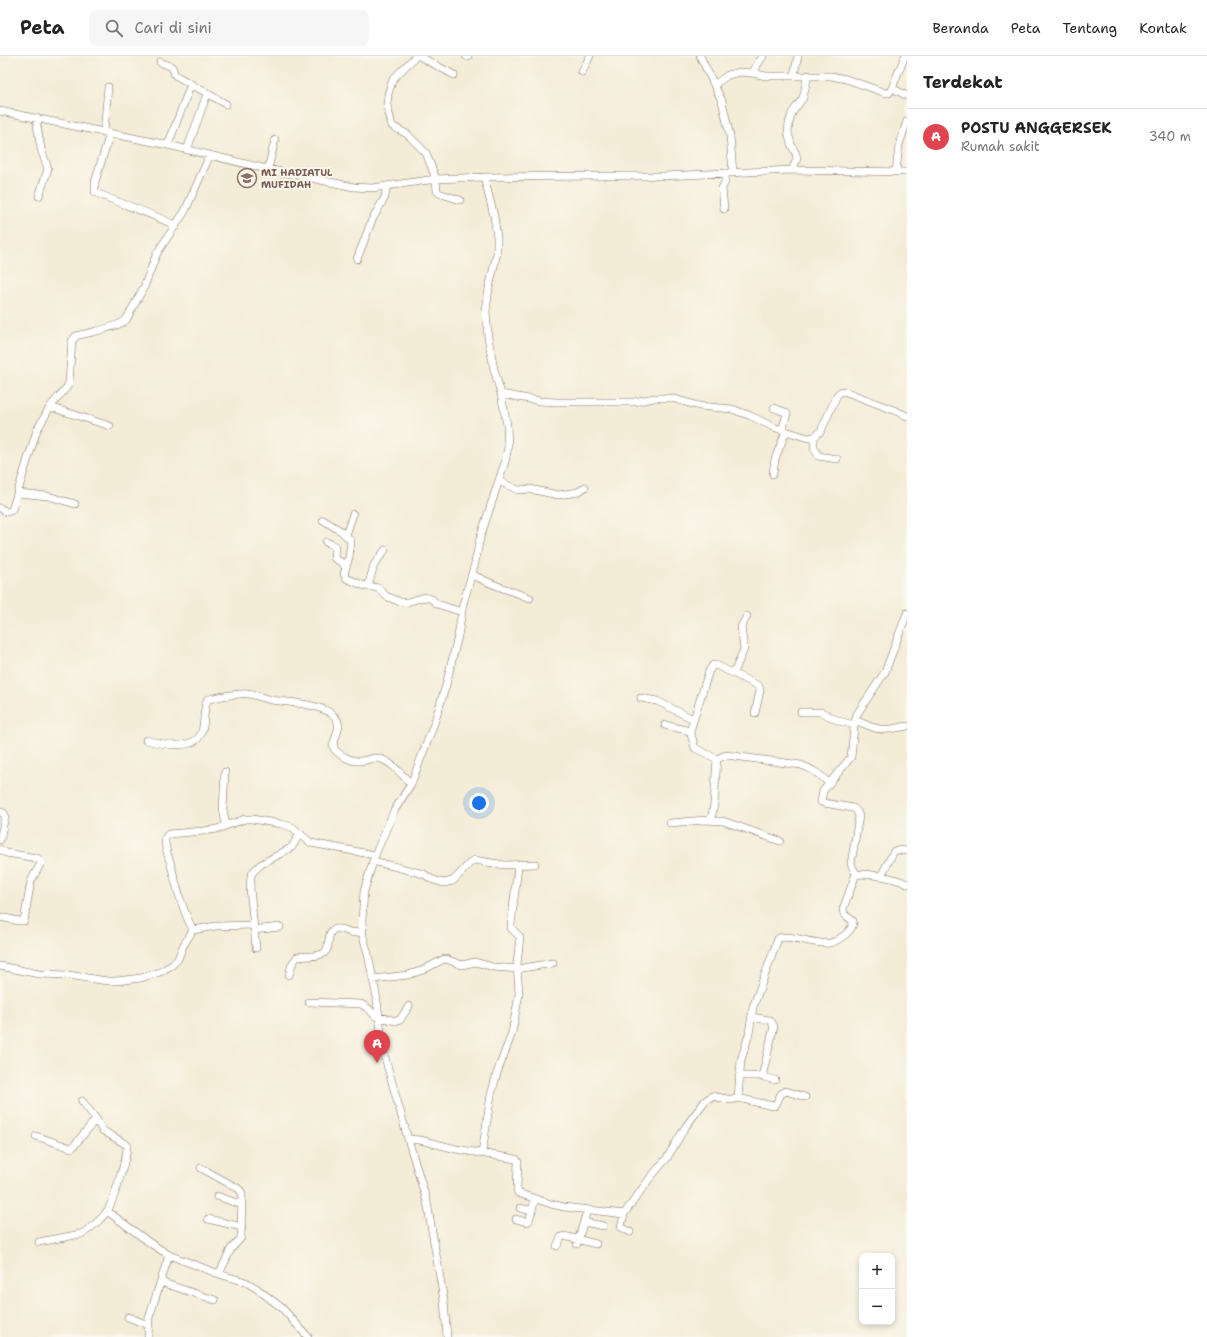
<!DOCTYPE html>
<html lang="id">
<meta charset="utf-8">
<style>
:root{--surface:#fff;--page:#f6f6f6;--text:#222;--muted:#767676;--line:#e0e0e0;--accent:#b45309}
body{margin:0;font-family:"Shantell Sans",sans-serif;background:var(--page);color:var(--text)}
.controls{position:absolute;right:12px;bottom:12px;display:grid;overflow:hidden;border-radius:8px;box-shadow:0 2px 6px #0003}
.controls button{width:36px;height:36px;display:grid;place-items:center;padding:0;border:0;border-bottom:1px solid var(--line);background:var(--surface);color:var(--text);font:20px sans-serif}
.you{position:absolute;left:479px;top:747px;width:14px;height:14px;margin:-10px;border:3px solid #fff;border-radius:50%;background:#1a73e8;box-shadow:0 0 0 6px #1a73e833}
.badge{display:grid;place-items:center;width:26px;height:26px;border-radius:50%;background:var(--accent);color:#fff;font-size:13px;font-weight:700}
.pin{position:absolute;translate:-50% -33px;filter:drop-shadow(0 1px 2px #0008)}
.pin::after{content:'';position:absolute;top:21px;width:14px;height:12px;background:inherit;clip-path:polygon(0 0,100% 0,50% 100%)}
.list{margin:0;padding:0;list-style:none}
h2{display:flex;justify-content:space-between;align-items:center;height:52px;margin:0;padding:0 16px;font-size:17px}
h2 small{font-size:13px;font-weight:400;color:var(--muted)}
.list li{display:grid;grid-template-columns:26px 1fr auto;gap:12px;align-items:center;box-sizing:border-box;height:56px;padding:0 16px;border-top:1px solid var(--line)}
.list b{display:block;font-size:15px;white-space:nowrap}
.list p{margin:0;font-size:13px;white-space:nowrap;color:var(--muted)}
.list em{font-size:13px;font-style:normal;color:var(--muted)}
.icon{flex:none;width:22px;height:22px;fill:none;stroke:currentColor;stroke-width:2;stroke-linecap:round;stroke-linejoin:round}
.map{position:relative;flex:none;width:907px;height:1281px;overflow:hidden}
header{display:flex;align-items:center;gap:24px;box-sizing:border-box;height:56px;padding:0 20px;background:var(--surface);border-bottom:1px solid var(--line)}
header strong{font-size:19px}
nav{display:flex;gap:22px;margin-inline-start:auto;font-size:14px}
.search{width:280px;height:36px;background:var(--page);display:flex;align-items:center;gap:10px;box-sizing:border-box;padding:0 14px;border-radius:8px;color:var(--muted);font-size:15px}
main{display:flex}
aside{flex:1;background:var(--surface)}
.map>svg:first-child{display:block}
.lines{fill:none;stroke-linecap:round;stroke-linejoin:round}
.minor-casing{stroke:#7b6e5f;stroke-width:8}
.minor{stroke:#fff;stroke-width:7}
.labels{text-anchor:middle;stroke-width:4;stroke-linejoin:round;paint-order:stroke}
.education-label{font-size:10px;font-weight:bold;fill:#785e54;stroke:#fbf7ec;text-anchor:start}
</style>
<header>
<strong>Peta</strong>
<div class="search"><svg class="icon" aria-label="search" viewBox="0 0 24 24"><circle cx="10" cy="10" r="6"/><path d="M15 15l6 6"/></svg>Cari di sini</div>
<nav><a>Beranda</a><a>Peta</a><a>Tentang</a><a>Kontak</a></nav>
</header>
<main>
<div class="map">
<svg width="907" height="1281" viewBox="0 0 907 1281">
<rect width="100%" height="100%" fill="#fbf7ec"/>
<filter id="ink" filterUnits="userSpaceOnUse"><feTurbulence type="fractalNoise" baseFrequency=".025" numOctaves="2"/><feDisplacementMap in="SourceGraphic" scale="8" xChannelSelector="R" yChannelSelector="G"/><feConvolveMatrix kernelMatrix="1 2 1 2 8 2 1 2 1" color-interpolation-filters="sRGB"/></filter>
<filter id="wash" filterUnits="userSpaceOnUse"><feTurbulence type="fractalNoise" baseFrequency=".012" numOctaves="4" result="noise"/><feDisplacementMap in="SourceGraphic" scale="16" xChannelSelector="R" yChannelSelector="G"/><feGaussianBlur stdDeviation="0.9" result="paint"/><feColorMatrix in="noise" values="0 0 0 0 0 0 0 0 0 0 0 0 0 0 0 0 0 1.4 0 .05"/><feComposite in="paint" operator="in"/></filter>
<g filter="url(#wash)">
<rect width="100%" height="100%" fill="#f3ecd7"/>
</g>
<g filter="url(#ink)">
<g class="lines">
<g class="minor-casing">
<path id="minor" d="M416 0 393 23 388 38 387 49 392 70 407 78 426 97 436 123 437 135 439 137 460 144
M419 0 454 19
M466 0 468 1
M700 0 722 45 730 80 733 117
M905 0 892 32 907 40
M160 6 172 11 175 19 226 48
M582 16 590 0
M752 17 763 0
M794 19 798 0
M715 28 728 19 740 16 752 17 766 20H831L846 23 886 37H889L892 32
M0 55 168 89 263 112 354 131 372 132 436 123 484 121 604 120H664L792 114 907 116
M36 63 41 93 48 113 39 140
M104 76 108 31
M110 77 95 126V136C122 149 150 156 176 170
M168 89 191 28
M187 94 207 38
M268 113 275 84
M792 114 797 103 796 98 791 88 788 77 789 67 792 57 803 42 808 19
M896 116 899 89 907 65
M724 153 722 132 725 126V117
M357 203 372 164 385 141 386 135 385 131
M501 338 540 345 556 346H634L654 342H671L699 350 732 353 751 360 773 371 808 382 814 381 821 375 837 339 840 336 844 335 896 355 907 360
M50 351 110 370
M774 352 785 356 787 358 782 374
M814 381V391L818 400 837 403
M773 418 775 403 786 375
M499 425 518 434 530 433 558 439 578 436 585 431
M18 437 48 440 75 448
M0 452 7 456 12 454 37 374 50 351 67 331 69 327 72 285 76 280C88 277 119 271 126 264L144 231 157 197 185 155 210 99
M323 464 341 475 351 485 349 501 344 518 346 522 362 529 378 532 386 540 400 546H407L425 541 432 543 437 548 462 556
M346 479 353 458
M326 486 335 490 334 502 344 508 345 512
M472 518C490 529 510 534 530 542
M368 531 374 509 385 494
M734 617 744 593 741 571 747 560
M641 642 657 645 693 663
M801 656H821L839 665 854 669
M755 657 760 635 759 630 716 609H713L709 615 690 675 695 692 717 703 726 699 801 709C813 713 820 719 829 727
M855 665C862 666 866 669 872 671 884 676 896 672 907 670
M665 669 690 675
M146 684C161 688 196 696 202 675 205 665 203 654 207 644 213 641 241 637 248 638 257 639 264 643 272 644 289 647 323 647 335 661 346 673 327 687 336 695 341 700 353 706 360 705 368 705 373 700 381 703 393 707 402 719 411 728
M225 716 223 753 226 769
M0 756 4 757 5 760 0 784
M711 764 714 748 717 703
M670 767 705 764 723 765 780 785
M0 793 6 797 37 802 40 804 41 807 31 825 24 865H19L0 861
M373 805 424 818 431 823 443 827 453 825 472 805 474 804 505 809 535 808
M856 818C870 818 895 821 907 828
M881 820 894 795 897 794 907 795
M193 874 216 870 253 869
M254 874 280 871
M256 892 250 832 251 820 253 816 260 809 292 791 300 777
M0 910 39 918 68 919 107 925H116L141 922 160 916 172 909 178 903 183 890 193 874C182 853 177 832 171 809 169 802 165 793 165 785 165 781 166 780 169 778L204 775 217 773 245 763H252L281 768 292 771 311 787 375 799
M289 919 292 908 297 901C306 899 315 902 324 897 332 892 325 876 335 873 340 872 345 874 350 876 354 877 358 876 362 876
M373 923 408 919 423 914 442 904 446 903 462 909 475 906 493 911 517 913 553 907
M309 946 361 948 369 953 375 960 396 965 400 964 409 950
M751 961 770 964 774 970 762 1021
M739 1020H760L775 1024
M738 1042 773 1050H775L781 1038 786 1035 805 1041
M36 1080 71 1092 73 1091 96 1063
M408 1083 420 1084 456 1093 516 1103 518 1106 517 1132 518 1137 551 1148 564 1151 624 1158 650 1122 667 1102 686 1070 705 1045 712 1040 732 1044 738 1042 741 1004 749 978 753 951 778 883C786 876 816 890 830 887 836 886 841 882 846 878 850 874 854 870 853 865L844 858 843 853 856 818 851 808 859 760 856 754 853 752 824 747 821 746 823 735 851 701 854 671 857 658 885 616 907 557
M482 1097 491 1039 497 1017 512 977 519 938 517 908 520 881 511 872V869L518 810
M201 1112 239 1133 242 1137 241 1182 231 1193 219 1218
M217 1140 242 1149
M520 1152 532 1155
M107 1155 150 1187 169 1199 219 1218 246 1226 256 1232 282 1252 308 1281
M624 1158 621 1171 630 1176
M208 1163 242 1171
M516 1163 526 1166 529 1165 535 1143
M584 1166 603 1170
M39 1186 81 1178C89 1174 102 1163 107 1155 113 1147 128 1098 127 1089L102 1074 96 1063 82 1045
M577 1188 587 1155
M557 1190 561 1181 564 1180 596 1188
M160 1226 215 1244
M128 1261 148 1269
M148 1281 149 1262 169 1199
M447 1281 444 1245 427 1146 408 1083 384 998 376 938 368 898 363 880 362 864 364 835 375 799 394 755 411 728 434 668 446 629 458 580 463 548 475 507 480 482 505 406 508 391 507 369 501 338 494 313 488 281 486 255 489 232 497 197V181L494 160 484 121"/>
</g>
<use href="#minor" class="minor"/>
</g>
</g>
<defs>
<g id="school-ring" transform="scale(1)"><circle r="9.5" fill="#fbf7ec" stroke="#8d6e63" stroke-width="1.5"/><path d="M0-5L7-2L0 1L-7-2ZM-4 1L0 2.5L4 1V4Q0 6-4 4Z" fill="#8d6e63"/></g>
</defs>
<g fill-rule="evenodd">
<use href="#school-ring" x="247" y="122"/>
</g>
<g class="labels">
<g class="education-label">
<text x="261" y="120">MI HADIATUL<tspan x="261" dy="12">MUFIDAH</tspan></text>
</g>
</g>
</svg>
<div class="controls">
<button>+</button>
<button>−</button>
</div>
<div class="you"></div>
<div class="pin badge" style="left:377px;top:1007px;background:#e0444e">A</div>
</div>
<aside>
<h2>Terdekat<small></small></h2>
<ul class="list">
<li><span class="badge" style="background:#e0444e">A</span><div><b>POSTU ANGGERSEK</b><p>Rumah sakit</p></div><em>340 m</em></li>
</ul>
</aside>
</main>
